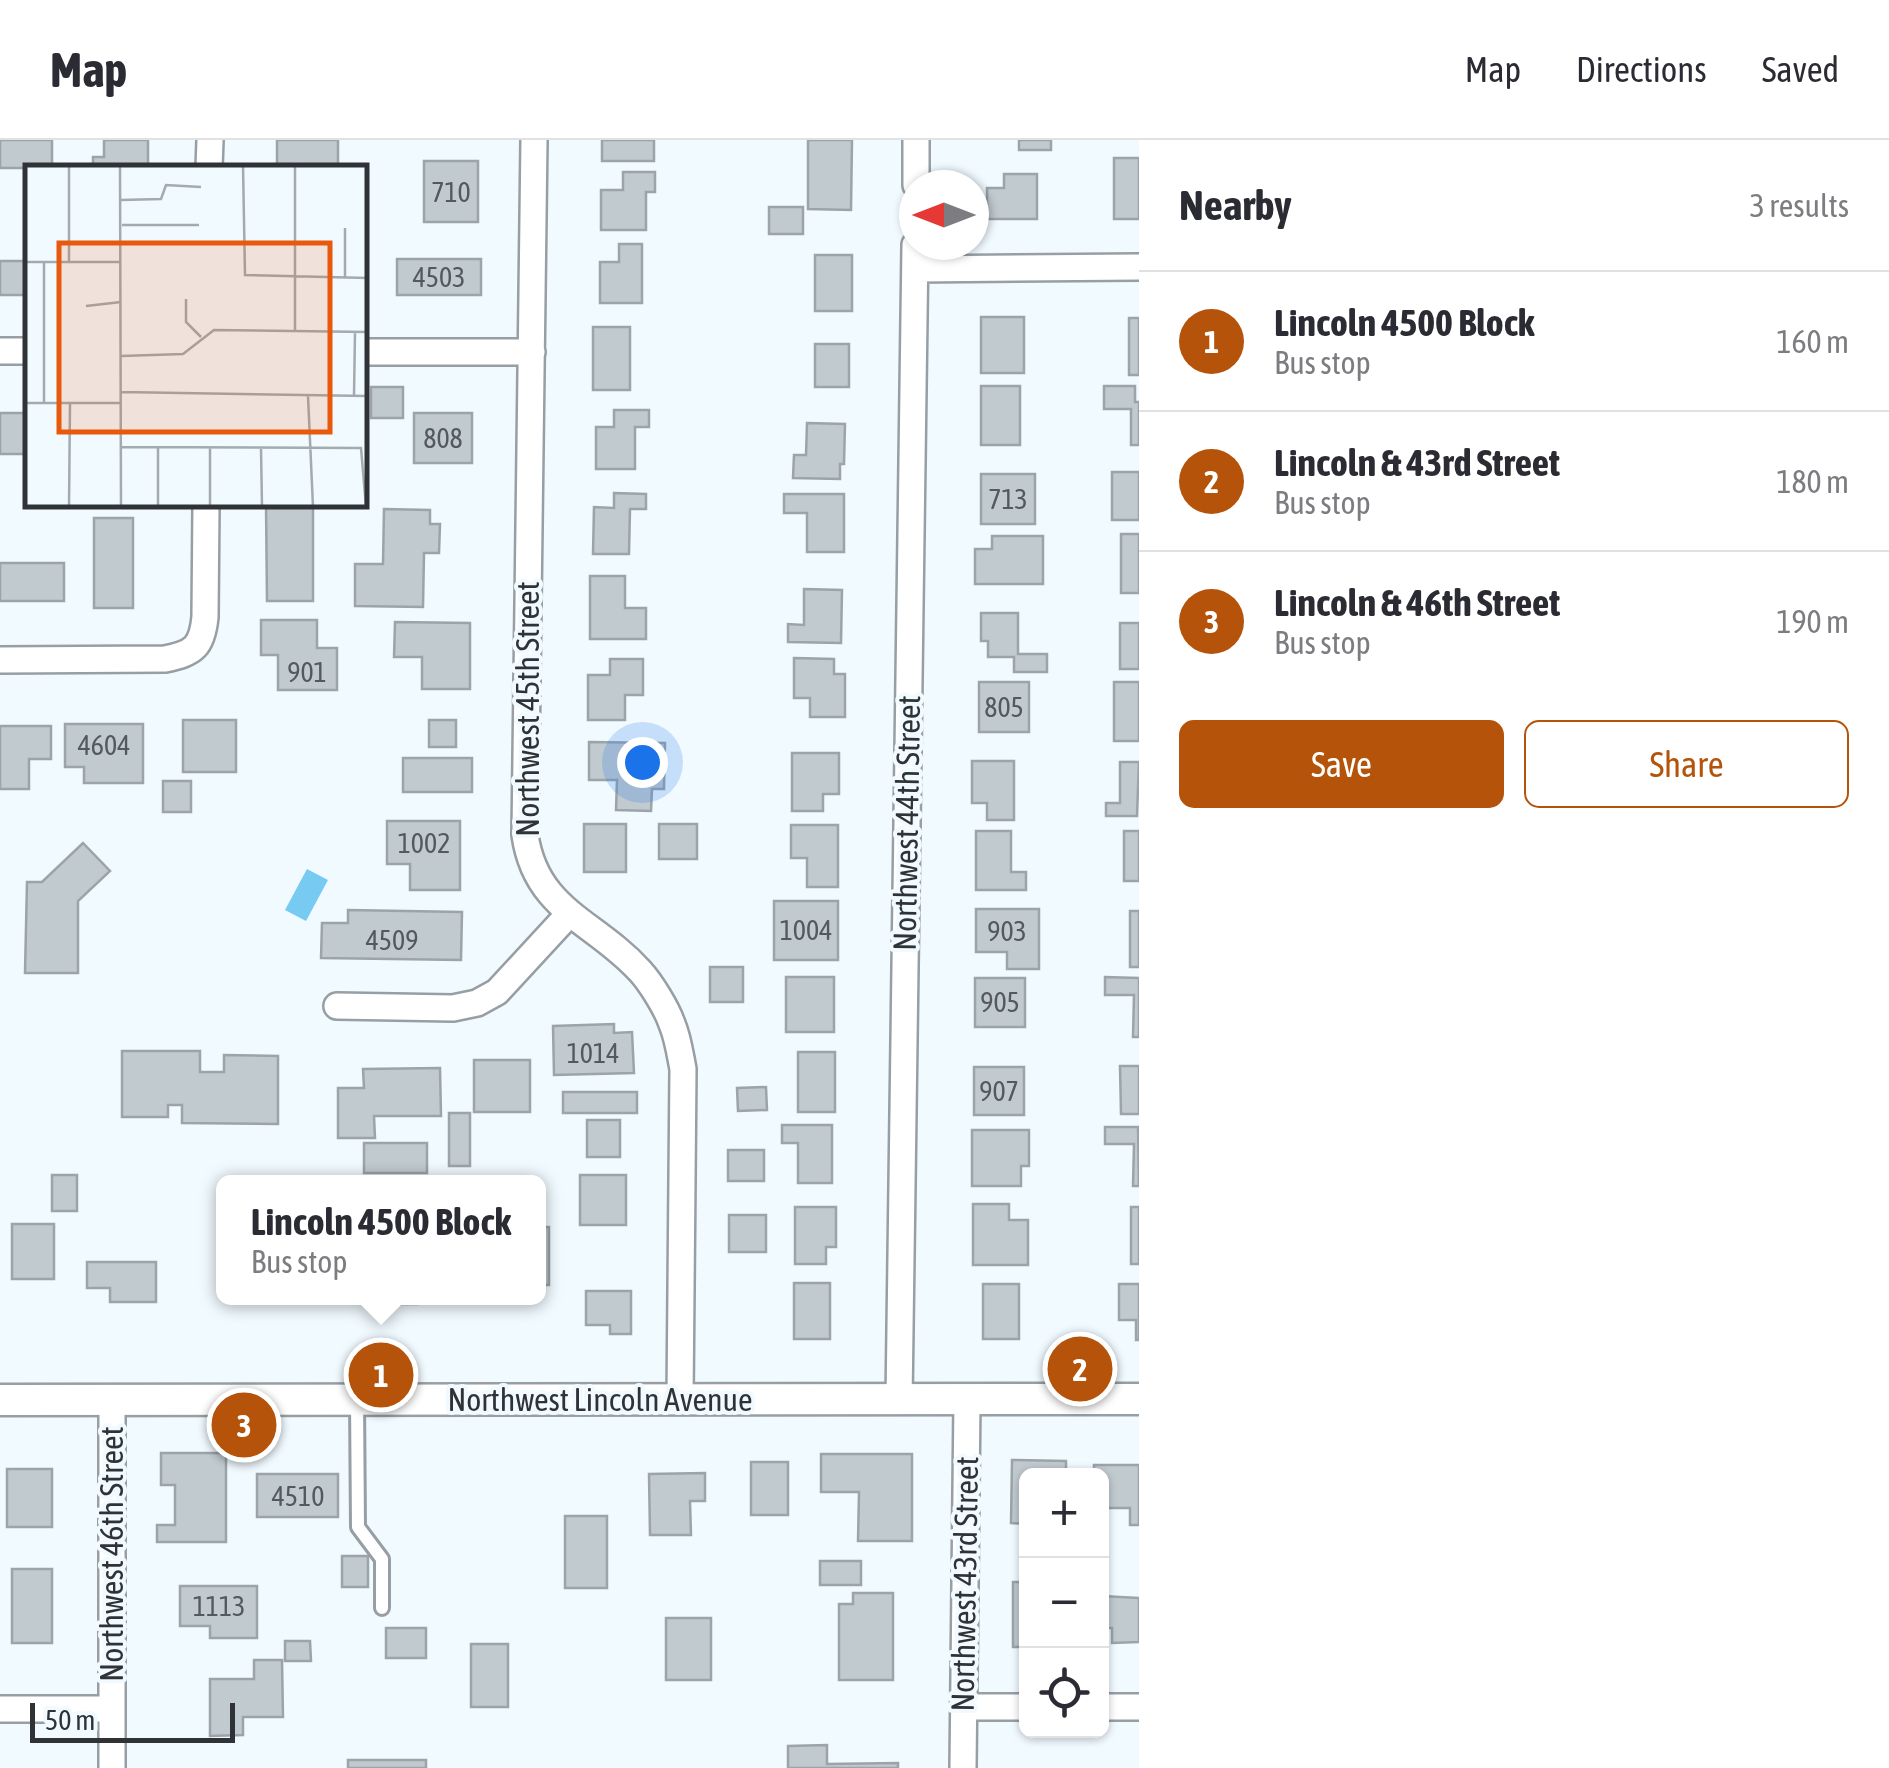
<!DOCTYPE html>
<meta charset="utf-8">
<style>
:root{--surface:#fff;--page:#f2f2f3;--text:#2b2b33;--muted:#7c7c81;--line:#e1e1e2;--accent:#b45309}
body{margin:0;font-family:"Asap Condensed",sans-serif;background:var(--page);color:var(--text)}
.controls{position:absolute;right:30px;bottom:30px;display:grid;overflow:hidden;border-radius:15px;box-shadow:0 2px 8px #0004}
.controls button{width:90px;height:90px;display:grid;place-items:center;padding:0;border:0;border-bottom:2px solid var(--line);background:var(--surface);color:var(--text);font:50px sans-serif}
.compass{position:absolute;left:899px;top:30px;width:90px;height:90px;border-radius:50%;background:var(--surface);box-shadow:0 2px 8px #0004;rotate:270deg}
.scale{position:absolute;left:30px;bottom:25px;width:205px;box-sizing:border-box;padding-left:10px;border:5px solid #303335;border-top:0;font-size:28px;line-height:35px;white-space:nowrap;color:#303335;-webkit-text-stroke:8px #f1faff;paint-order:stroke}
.you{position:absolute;left:642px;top:622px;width:35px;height:35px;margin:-25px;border:8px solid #fff;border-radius:50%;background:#1a73e8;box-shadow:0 0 0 15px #1a73e833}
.badge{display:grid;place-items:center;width:65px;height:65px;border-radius:50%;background:var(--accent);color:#fff;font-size:32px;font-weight:700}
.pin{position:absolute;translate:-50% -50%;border:5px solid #fff;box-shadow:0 2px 10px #0006}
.popup{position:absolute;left:216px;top:1035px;width:330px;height:130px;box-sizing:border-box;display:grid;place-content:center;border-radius:15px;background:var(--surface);filter:drop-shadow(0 2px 8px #0005);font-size:32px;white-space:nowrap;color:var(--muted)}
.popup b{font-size:38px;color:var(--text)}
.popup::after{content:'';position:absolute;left:50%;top:100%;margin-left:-20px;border:20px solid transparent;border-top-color:var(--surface)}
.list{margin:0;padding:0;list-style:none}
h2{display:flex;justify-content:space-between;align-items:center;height:130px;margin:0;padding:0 40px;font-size:42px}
h2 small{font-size:32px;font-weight:400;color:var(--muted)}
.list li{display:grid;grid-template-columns:65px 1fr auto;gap:30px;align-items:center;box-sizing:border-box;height:140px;padding:0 40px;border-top:2px solid var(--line)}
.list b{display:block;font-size:38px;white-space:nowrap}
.list p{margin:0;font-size:32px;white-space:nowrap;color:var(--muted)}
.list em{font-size:32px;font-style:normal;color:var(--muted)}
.actions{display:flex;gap:20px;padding:30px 40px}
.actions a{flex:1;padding:22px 0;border:2px solid var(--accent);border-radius:15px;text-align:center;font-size:35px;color:var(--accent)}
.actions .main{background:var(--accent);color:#fff}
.icon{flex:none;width:55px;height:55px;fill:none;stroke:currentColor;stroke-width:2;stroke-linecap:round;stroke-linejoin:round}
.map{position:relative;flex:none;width:1139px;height:1628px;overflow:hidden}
header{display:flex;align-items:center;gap:60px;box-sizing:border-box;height:140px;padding:0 50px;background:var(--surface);border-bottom:2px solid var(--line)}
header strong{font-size:48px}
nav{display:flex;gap:55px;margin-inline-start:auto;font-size:35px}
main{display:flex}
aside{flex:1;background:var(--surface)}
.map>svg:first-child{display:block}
.water{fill:#77cbf3}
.building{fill:#c1cacf;stroke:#9ca4a9;stroke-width:2.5}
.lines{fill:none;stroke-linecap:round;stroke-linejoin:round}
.service-casing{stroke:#979fa4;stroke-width:18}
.minor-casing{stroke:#979fa4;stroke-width:30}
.tertiary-casing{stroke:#979fa4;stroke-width:35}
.service{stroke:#fff;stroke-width:12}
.minor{stroke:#fff;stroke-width:25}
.tertiary{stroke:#fff;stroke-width:30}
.labels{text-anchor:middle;stroke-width:8;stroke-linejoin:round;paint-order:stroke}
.number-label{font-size:28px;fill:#54595c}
.street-label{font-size:32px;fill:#303335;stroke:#f1faff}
.inset-road{fill:none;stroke:#a4aaae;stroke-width:2.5}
.view{fill:#e8590c;fill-opacity:0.15;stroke:#e8590c;stroke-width:5}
.inset-edge{fill:none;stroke:#303335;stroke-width:5}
</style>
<header>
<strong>Map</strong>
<nav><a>Map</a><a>Directions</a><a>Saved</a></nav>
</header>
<main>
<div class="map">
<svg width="1139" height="1628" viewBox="0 0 1139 1628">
<rect width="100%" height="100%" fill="#f1faff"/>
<path class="water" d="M307 729 328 740 306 781 285 770Z"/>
<path class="building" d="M0 0H52V28H28V48H25V28H0Z
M104 0H148V28H93V17H104Z
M277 0H338V28H277Z
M602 0H654V21H602Z
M808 0H852L851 70 808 69Z
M1019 0H1051V10H1019Z
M1114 18H1139V79H1114Z
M424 21H478V82H424Z
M623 32H655V52H646V90H601V50H623Z
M1004 34H1037V79H987V48H1004Z
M769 67H803V94H769Z
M619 104H642V163H600V122H619Z
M815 115H852V171H815Z
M397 119H481V155H397Z
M0 121H28V155H0Z
M981 177H1024V233H981Z
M1129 178H1139V235H1129Z
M593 187H630V250H593Z
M815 204H849V247H815Z
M981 246H1020V305H981Z
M1104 246H1135V262H1139V305H1131V269H1104Z
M371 247H403V278H371Z
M614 270H649V287H635V329H596V287H614Z
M0 273H28V314H0Z
M414 273H472V323H414Z
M807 283 845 284 844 324H840V339L793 338 794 315H806Z
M1112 332H1139V380H1112Z
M981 334H1035V384H981Z
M614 353 646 354V369H630L629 414H593L594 367 614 368Z
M784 354H844V412H807V373H784Z
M266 365H313V461H267Z
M384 369 430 370V384H440L439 413H424L423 467 355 466V424H383Z
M94 378H133V468H94Z
M1121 394H1139V453H1121Z
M992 396H1043V444H975V409H992Z
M0 423H64V461H0Z
M590 436H625V468H646V499H590Z
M804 449 842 450 841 503 788 502V484L804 485Z
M981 473H1018V514H1047V532H1014V517H988V501H981Z
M261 480H317V508H337V550H278V515H261Z
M395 482 470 483V549H422V517H394Z
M1120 483H1139V529H1120Z
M794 518 834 519V534H845V577H810V558H794Z
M610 519H643V555H625V580H588V535H610Z
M979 542H1029V592H979Z
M1114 542H1139V601H1114Z
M183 580H236V632H183Z
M429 580H456V607H429Z
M65 584H143V643H84V627H65Z
M0 586H51V619H29V649H0Z
M589 602 665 603 664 649H652L651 671 616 670 617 640H589Z
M792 613H839V654H823V671H792Z
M403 618H472V652H403Z
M972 621H1014V680H987V663H972Z
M1120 622H1139L1137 676H1106V663H1120Z
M163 641H191V672H163Z
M387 681H460V750H410V724H387Z
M584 684H626V732H584Z
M659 684H697V719H659Z
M791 685H838V747H807V718H791Z
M976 691H1011V732H1026V750H976Z
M1124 691H1139V741H1124Z
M83 703 110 731 78 761V833H25L27 742H42Z
M774 761H838V820H774Z
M976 769H1039V829H1007V812H976Z
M348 770 462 772 461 820 321 818 322 783H348Z
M1130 771H1139V827H1130Z
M710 827H743V862H710Z
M786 837H834V892H786Z
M1105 837 1139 838V897H1133L1134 855H1105Z
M975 838H1025V887H975Z
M614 884V893L632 892 634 933 554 935 553 886Z
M122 911H200V932H224V915L278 916V984L182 983V965H168V977H122Z
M798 912H835V972H798Z
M474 920H530V972H474Z
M1120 926H1139V974H1121Z
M974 927H1024V975H974Z
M440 928 441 976H374L375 998H338V948H364L363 929Z
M766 947 767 970 738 971 737 948Z
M563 952H637V973H563Z
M449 973H470V1026H449Z
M587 980H620V1017H587Z
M782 985H832V1043H798V1003H782Z
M1105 987H1138L1139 1046H1133L1134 1004H1105Z
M972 990H1029V1026H1021V1046H972Z
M364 1003H427V1033H364Z
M728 1010H764V1041H728Z
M52 1035H77V1071H52Z
M580 1035H626V1085H580Z
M973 1064H1009V1080H1028V1125H973Z
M795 1067H836V1107H826V1124H795Z
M1131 1067H1139V1124H1131Z
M729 1075H766V1112H729Z
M12 1084H54V1139H12Z
M538 1087H549V1145H538Z
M87 1122H156V1162H110V1148H87Z
M794 1143H830V1199H794Z
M983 1144H1019V1199H983Z
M1119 1144H1139V1200H1136V1180H1119Z
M586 1151H631V1194H610V1185H586Z
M364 1158H417V1164H364Z
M161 1313H226V1402H157V1385H175V1345H161Z
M821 1314H912V1401H858L859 1352H821Z
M1012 1320 1066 1321V1336H1026V1384L1011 1383Z
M751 1322H788V1375H751Z
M1094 1325H1139V1385H1130V1368H1102V1336H1094Z
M7 1329H52V1387H7Z
M705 1333V1361H690L691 1395H650L649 1334Z
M257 1334H338V1377H257Z
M565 1376H607V1448H565Z
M342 1416H368V1447H342Z
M820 1421H861V1445H820Z
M12 1429H52V1503H12Z
M1013 1442H1026V1507H1013Z
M180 1446H257V1498H210V1486H180Z
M853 1453H893V1540H839V1464H853Z
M1102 1456 1139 1458V1502L1112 1503V1488H1102Z
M666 1478H711V1540H666Z
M386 1488H426V1518H386Z
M285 1501H310L311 1521H285Z
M471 1504H508V1567H471Z
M254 1520H282L283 1577H243V1595L210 1596V1539H254Z
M827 1605V1624L898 1623V1628H788V1606Z
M348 1620H426V1628H348Z"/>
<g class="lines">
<g class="service-casing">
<path id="service" d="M357 1259 358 1387 382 1419V1468"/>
</g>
<g class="minor-casing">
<path id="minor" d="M534 0 525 695C536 771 595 781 640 831 651 843 667 869 672 884 678 898 680 914 683 929L680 1259
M209 28 210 0
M916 45V0
M915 129 1139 127
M0 211H28
M365 212H532
M0 520 165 519C194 513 202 507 205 477L206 365
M337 866 453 868 477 863 497 852 569 774
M899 1261 915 105
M964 1567H1026
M1102 1567H1139
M0 1569H112
M112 1628V1260
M963 1628 967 1260"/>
</g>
<g class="tertiary-casing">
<path id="tertiary" d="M0 1260 1139 1259"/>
</g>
<use href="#service" class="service"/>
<use href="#minor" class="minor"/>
<use href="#tertiary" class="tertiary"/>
</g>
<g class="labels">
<g class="number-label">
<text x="451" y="62">710</text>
<text x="439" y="147">4503</text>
<text x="443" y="308">808</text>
<text x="1008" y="369">713</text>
<text x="307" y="542">901</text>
<text x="1004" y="577">805</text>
<text x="104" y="615">4604</text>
<text x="424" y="713">1002</text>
<text x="806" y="800">1004</text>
<text x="1007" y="801">903</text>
<text x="392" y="810">4509</text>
<text x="1000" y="872">905</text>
<text x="593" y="923">1014</text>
<text x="999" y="961">907</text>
<text x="298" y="1366">4510</text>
<text x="219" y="1476">1113</text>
</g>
<g class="street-label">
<text transform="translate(528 569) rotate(-90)" y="11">Northwest 45th Street</text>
<text transform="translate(907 683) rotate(-89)" y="11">Northwest 44th Street</text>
<text x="600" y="1271">Northwest Lincoln Avenue</text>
<text transform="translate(112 1414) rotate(-90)" y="11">Northwest 46th Street</text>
<text transform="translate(965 1444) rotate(-89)" y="11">Northwest 43rd Street</text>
</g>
</g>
<g transform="translate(25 25)">
<rect width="342" height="342" fill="#f1faff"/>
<path class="inset-road" d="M95 0 96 342M218 0 220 110 343 113M96 35 136 34 141 20 176 22M97 60H174M320 63V113M44 96V0M0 97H96M161 134V157L176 172M61 141 96 137M270 166V0M96 191 158 189 189 165 343 167M96 227 343 231M329 230 330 168M283 231 288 342M0 238H96M19 238V97M96 282 336 283 341 342M133 282V342M185 282V342M236 283 237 342M44 342 45 238"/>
<path class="view" d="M34 78H305V267H34Z"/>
<rect width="342" height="342" class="inset-edge"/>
</g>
</svg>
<div class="controls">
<button>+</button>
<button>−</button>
<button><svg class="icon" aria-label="locate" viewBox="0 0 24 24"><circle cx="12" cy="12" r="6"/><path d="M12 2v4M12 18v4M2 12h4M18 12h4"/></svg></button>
</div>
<svg class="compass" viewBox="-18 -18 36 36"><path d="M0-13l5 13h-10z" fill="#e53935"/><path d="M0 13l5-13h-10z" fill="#7c7c81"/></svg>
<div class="scale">50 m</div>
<div class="you"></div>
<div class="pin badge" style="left:381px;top:1235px">1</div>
<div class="popup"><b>Lincoln 4500 Block</b>Bus stop</div>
<div class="pin badge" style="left:1080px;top:1229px">2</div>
<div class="pin badge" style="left:244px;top:1285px">3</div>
</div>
<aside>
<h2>Nearby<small>3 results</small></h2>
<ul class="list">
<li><span class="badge">1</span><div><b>Lincoln 4500 Block</b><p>Bus stop</p></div><em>160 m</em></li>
<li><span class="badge">2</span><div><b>Lincoln &amp; 43rd Street</b><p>Bus stop</p></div><em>180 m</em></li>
<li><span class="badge">3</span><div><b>Lincoln &amp; 46th Street</b><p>Bus stop</p></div><em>190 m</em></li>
</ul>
<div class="actions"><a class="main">Save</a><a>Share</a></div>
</aside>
</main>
